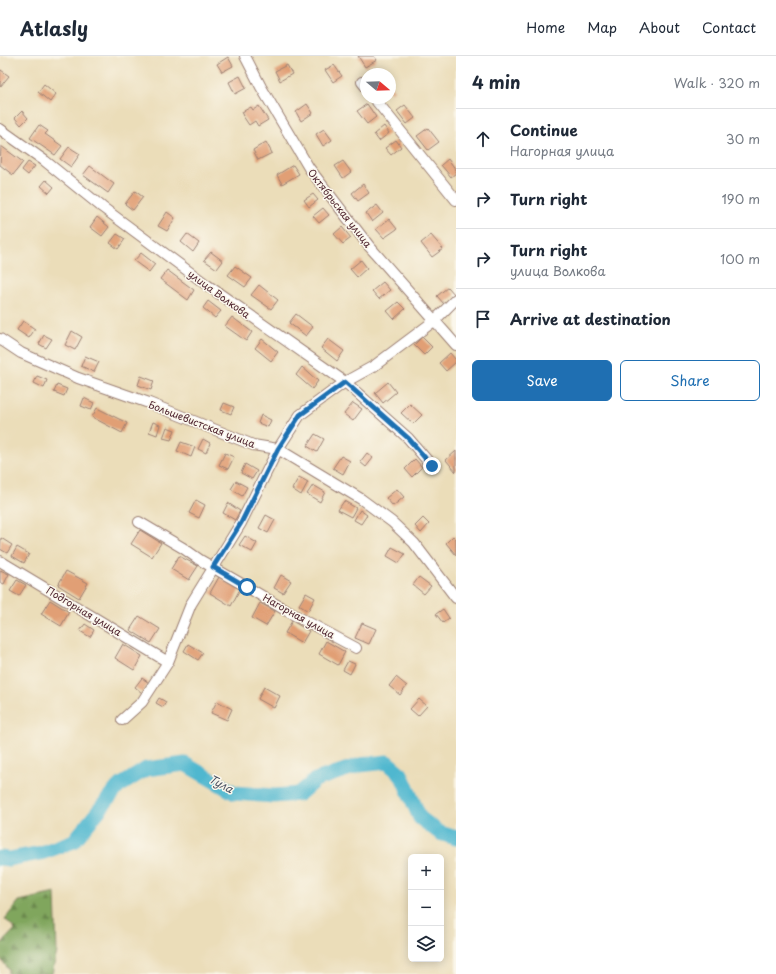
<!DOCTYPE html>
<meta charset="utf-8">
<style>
:root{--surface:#fff;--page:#f6f6f7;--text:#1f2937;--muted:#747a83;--line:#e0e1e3;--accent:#1f6fb2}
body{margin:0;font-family:"Playpen Sans",sans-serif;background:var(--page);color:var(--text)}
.controls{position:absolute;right:12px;bottom:12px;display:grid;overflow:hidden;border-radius:6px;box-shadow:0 2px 10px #0003}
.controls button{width:36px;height:36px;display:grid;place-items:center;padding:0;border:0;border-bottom:1px solid var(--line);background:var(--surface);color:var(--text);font:20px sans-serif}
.compass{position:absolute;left:360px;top:12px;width:36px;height:36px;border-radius:50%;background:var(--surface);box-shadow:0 2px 10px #0003;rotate:109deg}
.stop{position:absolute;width:12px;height:12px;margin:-9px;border:3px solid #1f6fb2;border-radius:50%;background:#fff}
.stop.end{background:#1f6fb2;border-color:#fff;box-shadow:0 1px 4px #0008}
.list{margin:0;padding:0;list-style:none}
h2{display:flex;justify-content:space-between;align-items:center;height:52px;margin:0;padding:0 16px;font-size:17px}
h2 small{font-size:13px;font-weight:400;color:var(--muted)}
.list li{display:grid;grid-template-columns:26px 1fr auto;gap:12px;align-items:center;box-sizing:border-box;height:60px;padding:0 16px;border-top:1px solid var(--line)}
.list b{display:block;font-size:15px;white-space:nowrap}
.list p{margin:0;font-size:13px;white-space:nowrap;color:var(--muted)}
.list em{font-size:13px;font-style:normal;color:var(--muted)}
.actions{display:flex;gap:8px;padding:12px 16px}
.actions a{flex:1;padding:9px 0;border:1px solid var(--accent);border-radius:6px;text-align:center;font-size:14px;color:var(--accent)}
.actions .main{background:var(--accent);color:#fff}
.icon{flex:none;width:22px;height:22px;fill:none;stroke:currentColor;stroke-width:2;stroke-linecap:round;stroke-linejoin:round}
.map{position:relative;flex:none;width:456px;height:918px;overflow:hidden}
header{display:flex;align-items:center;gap:24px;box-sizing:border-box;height:56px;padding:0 20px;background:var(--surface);border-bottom:1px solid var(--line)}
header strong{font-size:19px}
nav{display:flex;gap:22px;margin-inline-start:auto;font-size:14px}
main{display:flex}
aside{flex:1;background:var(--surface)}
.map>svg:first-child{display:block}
.forest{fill:url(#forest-firs);stroke:#656244}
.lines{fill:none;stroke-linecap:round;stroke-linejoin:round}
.river{stroke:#50b7cf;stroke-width:15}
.building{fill:#e19f74}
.street-casing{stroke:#9a7e72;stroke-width:12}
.street{stroke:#fff;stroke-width:10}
.route{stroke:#1f6fb2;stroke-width:5}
.labels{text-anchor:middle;stroke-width:3;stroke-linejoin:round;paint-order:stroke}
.street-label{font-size:10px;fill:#4a1f2b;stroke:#fbf7ec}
.water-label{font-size:11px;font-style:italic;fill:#4c5464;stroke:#fbf7ec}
</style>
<header>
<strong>Atlasly</strong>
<nav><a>Home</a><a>Map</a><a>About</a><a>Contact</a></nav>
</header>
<main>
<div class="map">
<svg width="456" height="918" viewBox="0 0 456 918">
<defs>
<pattern id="forest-firs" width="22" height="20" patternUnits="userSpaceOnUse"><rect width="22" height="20" fill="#80a65d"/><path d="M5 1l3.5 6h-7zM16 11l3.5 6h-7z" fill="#6b874d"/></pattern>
</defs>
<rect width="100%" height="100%" fill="#fbf7ec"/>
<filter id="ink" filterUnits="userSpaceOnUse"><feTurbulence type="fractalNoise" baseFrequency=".025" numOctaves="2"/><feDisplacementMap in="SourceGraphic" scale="8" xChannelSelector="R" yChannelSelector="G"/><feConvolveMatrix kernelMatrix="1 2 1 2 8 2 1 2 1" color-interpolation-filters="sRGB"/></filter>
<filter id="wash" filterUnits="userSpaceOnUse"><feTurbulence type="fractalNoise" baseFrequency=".012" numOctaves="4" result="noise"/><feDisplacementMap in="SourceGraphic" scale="16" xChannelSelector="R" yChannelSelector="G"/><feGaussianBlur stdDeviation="0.9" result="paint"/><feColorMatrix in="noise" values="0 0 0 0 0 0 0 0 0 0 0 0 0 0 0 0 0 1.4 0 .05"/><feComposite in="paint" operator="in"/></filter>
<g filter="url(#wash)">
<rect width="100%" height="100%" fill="#ebddb9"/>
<path class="forest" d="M55 837 57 896 52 918H8L9 914 0 902V889L15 873 5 863 19 845Z"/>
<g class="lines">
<path class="river" d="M0 802 9 803 41 797 74 785 118 731 146 713 185 708 235 737 274 740 299 738 315 724 360 709 387 706 401 718 420 762 440 777 456 782"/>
</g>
<g id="blocks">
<path class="building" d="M358 0H374L377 4 365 11Z
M228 1 233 10 222 16 217 8Z
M287 9 292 18 280 25 275 15Z
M334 9 342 20 333 26 325 14Z
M1 14 9 20 0 31V15Z
M240 20 246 32 235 38 229 26Z
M44 28 56 38 50 46 38 36Z
M390 29 394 34 390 38Z
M307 48 313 57 301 65 296 56Z
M367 48 376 61 367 68 357 55Z
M405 49 415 62 407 68 397 55Z
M259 50 268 64 258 70 255 65 249 69 243 60H244L242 56 251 51 253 54Z
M22 55 28 62 21 69 15 62Z
M39 69 48 75 45 78 62 90 55 99 30 82Z
M384 70 389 77 379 85 374 78Z
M428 72 439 86 428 94 417 80Z
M324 73 332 84 323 90 316 78Z
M396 84 401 91 391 99 385 92Z
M266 86 272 97 258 104 253 94Z
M1 90 23 106 13 119 0 109Z
M69 91 80 98 71 111 60 103Z
M448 103 456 114V117L451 121 441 109Z
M343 105 351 116 343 122 335 110Z
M28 106 35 110 28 119 22 114Z
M293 109 299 118 282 128 277 119Z
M90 110 114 128 108 137 83 119Z
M46 124 54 131 49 137 41 130Z
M363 128 369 137 358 145 352 137Z
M135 135 143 141 133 154 125 148Z
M313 138 318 144 309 151 304 144Z
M377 149 383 157 372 166 366 157Z
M323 152 329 159 319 167 313 160Z
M167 156 175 162 167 175 158 170Z
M97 161 109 171 102 180 90 171Z
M389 163 397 173 384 182 376 173Z
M342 171 351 182 343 188 334 178Z
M117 178 125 183 118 193 110 187Z
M187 178 199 187 193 196 181 186Z
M431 179 443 193 432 201 421 187Z
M211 196 223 205 217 213 204 204Z
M141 197 155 208 149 216 134 205Z
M361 204 367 212 357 221 350 213Z
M235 210 252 222 245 231 228 219Z
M167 214 194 234 188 244 160 223Z
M383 226 390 234 379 243 372 235Z
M259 229 278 244 271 253 251 239Z
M448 231 455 239 444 248 437 240Z
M208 245 221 255 215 262 203 252Z
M398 246 405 253 394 263 387 255Z
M296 258 313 271 306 280 289 267Z
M232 261 252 276 246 285 225 270Z
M23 265 35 273 29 282 17 274Z
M72 275 82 281 75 294 65 289Z
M44 279 52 283 46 292 39 288Z
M422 281 432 291 424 299 414 289Z
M262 283 278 296 271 305 255 292Z
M328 283 344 295 337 305 321 292Z
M450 297 456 304V306L446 315 439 307Z
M85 300 99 306 94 316 81 310Z
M302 311 318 325 312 333 296 319Z
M37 320 47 324 44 332 34 327Z
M141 320 154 325 151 334 138 329Z
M388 326 396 336 383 347 375 337Z
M57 329 67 333 64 340 54 336Z
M84 342 94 347 91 354 81 350Z
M224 347 234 351 231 358 221 354Z
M353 347 362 353 353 365 344 358Z
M410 348 422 359 413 368 401 357Z
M97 352 127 367 122 377 92 361Z
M261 359 271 364 268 371 258 367Z
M153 366 160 369 157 379 149 376Z
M167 371 175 374 171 384 163 382Z
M315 378 324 383 317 396 307 390Z
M203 383 210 387 206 397 198 393Z
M181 386 195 391 191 401 177 395Z
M456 395V416L446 404Z
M225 397 234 401 228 413 219 409Z
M367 397 373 402 366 411 360 406Z
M341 400 350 405 343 418 333 412Z
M415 403 422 411 412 421 405 413Z
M245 408 257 415 252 423 241 417Z
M299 421 308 426 301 439 292 433Z
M236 425 247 431 242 440 231 433Z
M313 429 325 436 320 446 307 438Z
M397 433 404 441 393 450 386 442Z
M196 444 205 449 199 462 189 457Z
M344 445 356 452 351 461 338 454Z
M228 447 240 455 235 464 223 457Z
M360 454 367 459 361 468 354 464Z
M266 459 275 464 268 477 259 472Z
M423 462 429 468 421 477 415 470Z
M140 474 161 487 152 501 131 488Z
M245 480 257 487 252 496 239 489Z
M453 480 456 483V499L446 487Z
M1 482 12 489 7 497 0 493Z
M17 491 29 498 24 507 12 500Z
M392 491 405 498 399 507 387 500Z
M179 500 198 510 189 524 171 513Z
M0 514 9 518 4 528 0 526Z
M66 515 88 527 79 542 58 529Z
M281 519 291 525 283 537 274 532Z
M219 521 240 533 231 550 210 537Z
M419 521 431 530 424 538 413 529Z
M17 524 26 529 19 540 10 535Z
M306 537 315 542 308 555 299 549Z
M50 544 69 556 61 570 41 558Z
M260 547 275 555 266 570 252 562Z
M443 553 449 562 443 567 436 558Z
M139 560 160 573 151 587 130 574Z
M292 565 309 575 302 587 285 577Z
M362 567 376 573 369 588 355 582Z
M85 568 94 574 90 581 80 575Z
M326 585 345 596 338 609 319 598Z
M123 588 142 600 134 614 115 602Z
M188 588 203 597 198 604 184 595Z
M348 605 355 608 350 618 343 614Z
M396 621 407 630 400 639 389 630Z
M142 622 149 627 142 637 135 631Z
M264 631 280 640 274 652 258 643Z
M159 642 166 646 163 651 156 647Z
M419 643 427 650 418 660 410 653Z
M217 645 232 653 227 664 211 657Z"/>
</g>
</g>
<g filter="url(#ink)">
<use href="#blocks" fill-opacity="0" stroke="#9a7e72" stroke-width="1"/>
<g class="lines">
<g class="street-casing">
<path id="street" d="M245 0 261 31 309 112 369 190 456 289
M362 26 366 31
M374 42 456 144
M0 73 45 105 102 151 207 229 345 326 408 382 432 410
M0 283 21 297 78 322 149 347 253 389 278 393 361 443 392 466 414 487 456 542
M139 466 183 492 200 504 247 531 287 555 356 592
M0 505 168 606
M122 664 142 646 168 606 191 548 241 467 278 393 300 359 345 326 374 310 434 265 456 243"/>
</g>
<use href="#street" class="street"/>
</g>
</g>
<g class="lines" filter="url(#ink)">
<path class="route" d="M247 531 213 511 241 467 278 393 300 359 345 326 408 382 432 410"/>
</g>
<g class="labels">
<g class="street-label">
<text transform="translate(340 152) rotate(52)" y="4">Октябрьская улица</text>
<text transform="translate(219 238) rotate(36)" y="4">улица Волкова</text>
<text transform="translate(202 368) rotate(21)" y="4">Большевистская улица</text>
<text transform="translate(84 555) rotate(31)" y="4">Подгорная улица</text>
<text transform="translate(299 560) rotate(29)" y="4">Нагорная улица</text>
</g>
<g class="water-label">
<text transform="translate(221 728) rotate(28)" y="4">Тула</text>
</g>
</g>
</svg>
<div class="controls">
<button>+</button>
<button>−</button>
<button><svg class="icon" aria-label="layers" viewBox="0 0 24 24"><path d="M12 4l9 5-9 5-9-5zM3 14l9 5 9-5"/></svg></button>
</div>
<svg class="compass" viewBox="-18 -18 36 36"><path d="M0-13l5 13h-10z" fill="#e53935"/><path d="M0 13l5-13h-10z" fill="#747a83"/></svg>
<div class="stop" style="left:247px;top:531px"></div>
<div class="stop end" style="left:432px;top:410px"></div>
</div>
<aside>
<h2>4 min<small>Walk · 320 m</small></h2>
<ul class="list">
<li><svg class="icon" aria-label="ahead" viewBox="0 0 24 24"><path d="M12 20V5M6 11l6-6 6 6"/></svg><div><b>Continue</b><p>Нагорная улица</p></div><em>30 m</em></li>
<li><svg class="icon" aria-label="right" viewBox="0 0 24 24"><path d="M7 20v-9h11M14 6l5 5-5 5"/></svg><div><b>Turn right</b></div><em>190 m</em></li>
<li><svg class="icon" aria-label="right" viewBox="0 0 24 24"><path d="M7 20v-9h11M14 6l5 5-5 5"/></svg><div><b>Turn right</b><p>улица Волкова</p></div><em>100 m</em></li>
<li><svg class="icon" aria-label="arrive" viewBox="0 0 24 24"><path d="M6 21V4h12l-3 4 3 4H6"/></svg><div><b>Arrive at destination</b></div></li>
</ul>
<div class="actions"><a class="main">Save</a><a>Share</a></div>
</aside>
</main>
